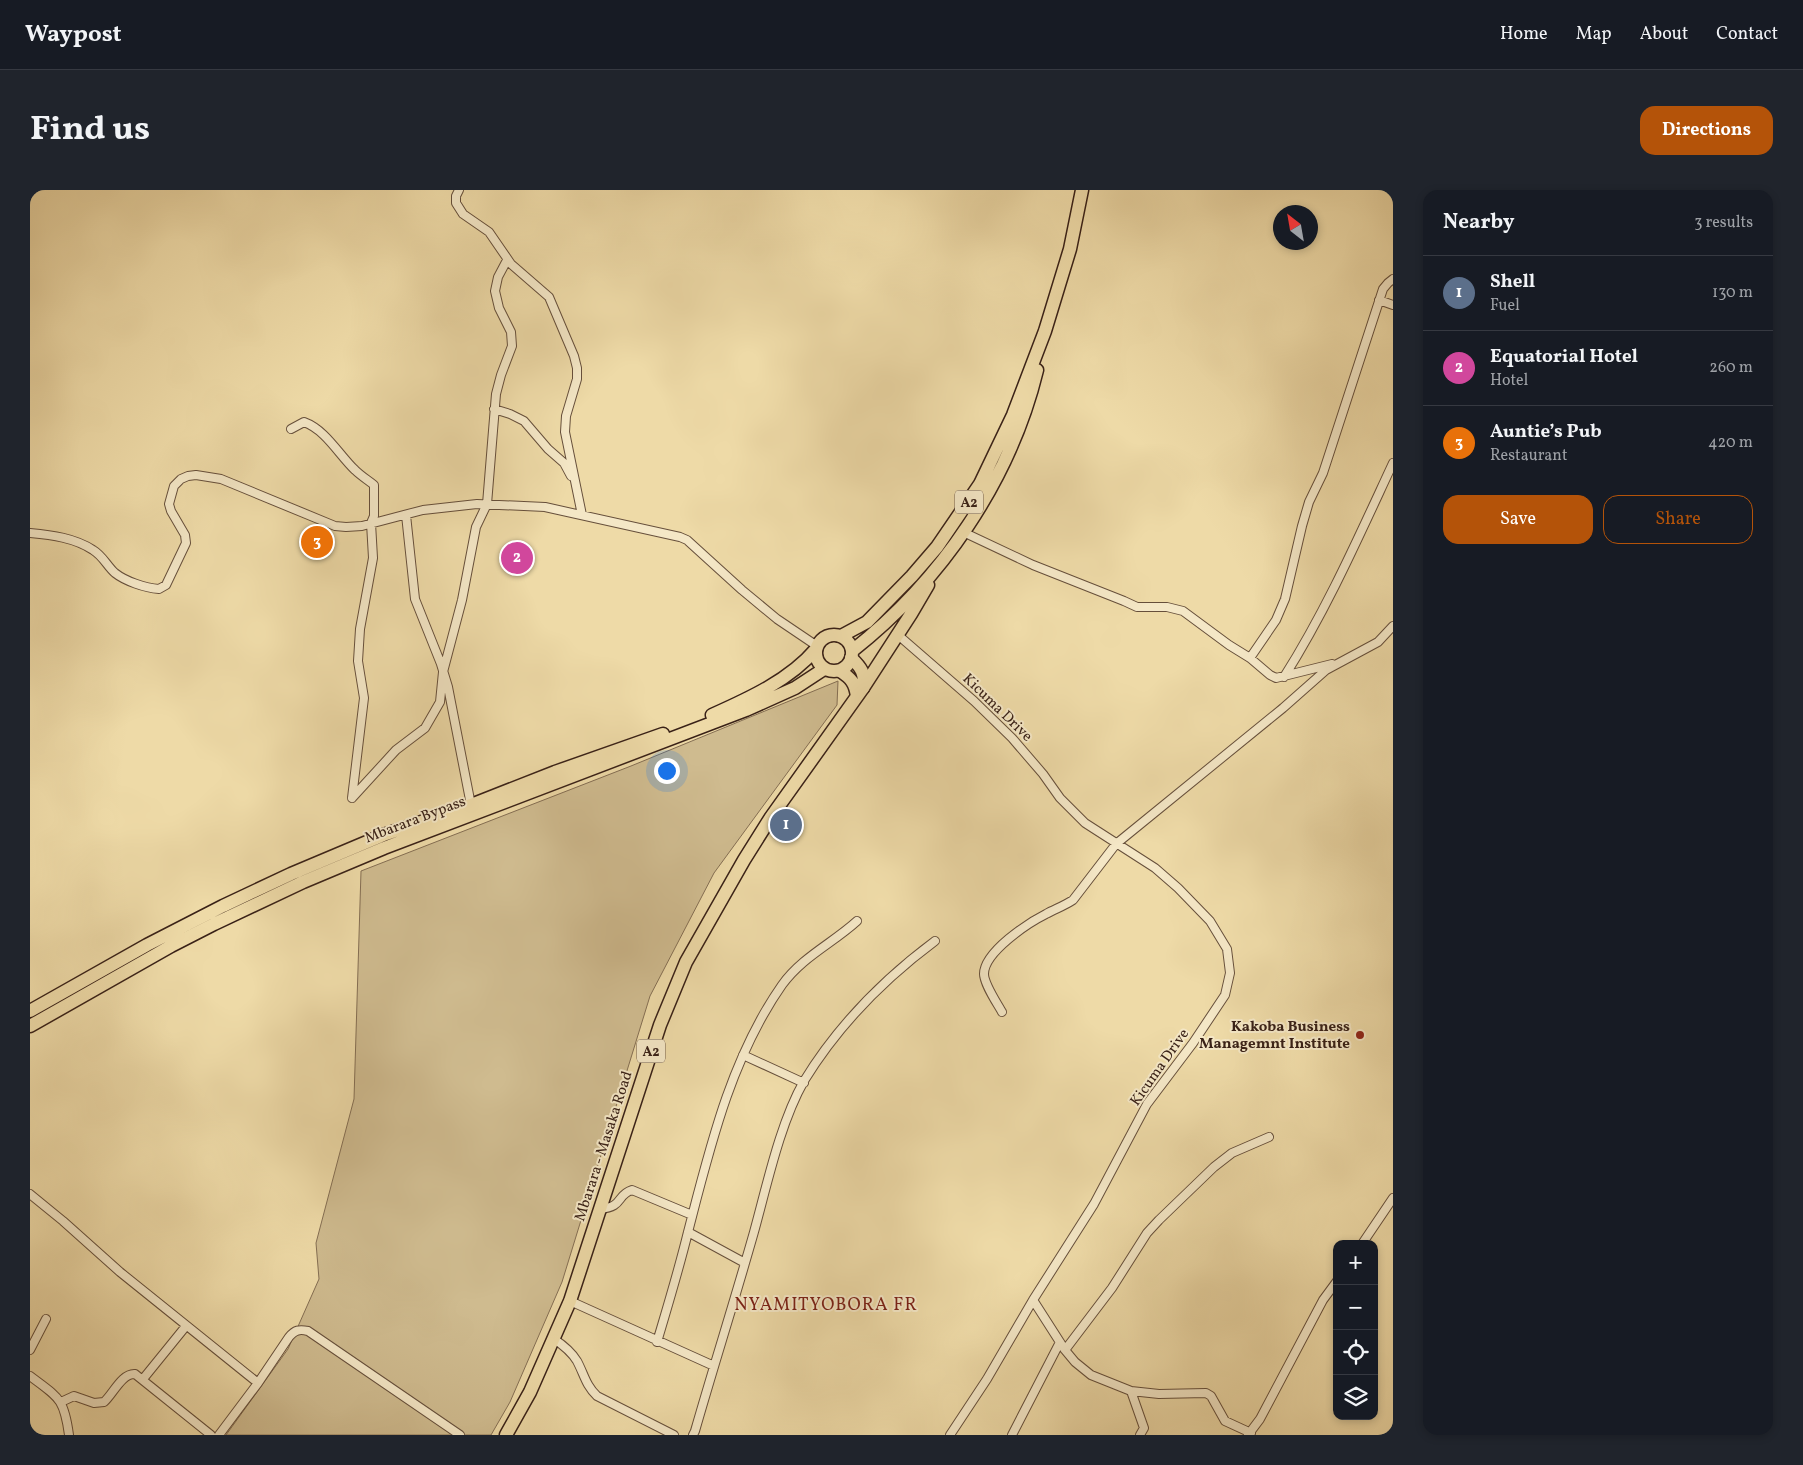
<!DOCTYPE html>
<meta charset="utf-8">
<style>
:root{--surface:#171b24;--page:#20242c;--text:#f1f3f6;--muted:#9ea1a6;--line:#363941;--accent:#b45309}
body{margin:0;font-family:Vollkorn,serif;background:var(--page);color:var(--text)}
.controls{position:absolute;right:15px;bottom:15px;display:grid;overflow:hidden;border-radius:10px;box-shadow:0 2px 8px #0003}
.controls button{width:45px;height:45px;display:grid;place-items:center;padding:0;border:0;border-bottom:1px solid var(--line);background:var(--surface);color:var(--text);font:25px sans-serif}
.compass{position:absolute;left:1243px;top:15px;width:45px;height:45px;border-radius:50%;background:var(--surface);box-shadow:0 2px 8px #0003;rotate:329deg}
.you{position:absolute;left:636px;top:580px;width:18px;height:18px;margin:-12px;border:4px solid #fff;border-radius:50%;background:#1a73e8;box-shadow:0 0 0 8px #1a73e833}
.badge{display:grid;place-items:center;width:32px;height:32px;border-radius:50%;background:var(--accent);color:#fff;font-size:16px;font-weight:700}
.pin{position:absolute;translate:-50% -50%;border:2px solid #fff;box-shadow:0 1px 5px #0006}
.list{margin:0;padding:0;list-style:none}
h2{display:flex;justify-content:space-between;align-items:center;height:65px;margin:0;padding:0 20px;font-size:21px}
h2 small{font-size:16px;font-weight:400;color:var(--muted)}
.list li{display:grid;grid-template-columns:32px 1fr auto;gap:15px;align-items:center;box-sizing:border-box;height:75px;padding:0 20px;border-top:1px solid var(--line)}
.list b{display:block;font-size:19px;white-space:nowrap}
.list p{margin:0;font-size:16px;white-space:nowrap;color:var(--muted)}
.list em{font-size:16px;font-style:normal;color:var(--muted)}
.actions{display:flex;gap:10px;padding:15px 20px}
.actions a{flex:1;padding:11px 0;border:1px solid var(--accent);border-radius:15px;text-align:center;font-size:18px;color:var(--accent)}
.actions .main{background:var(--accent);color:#fff}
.icon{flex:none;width:28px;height:28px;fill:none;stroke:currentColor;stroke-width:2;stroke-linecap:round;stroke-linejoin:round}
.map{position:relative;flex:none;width:1363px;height:1245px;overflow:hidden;border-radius:15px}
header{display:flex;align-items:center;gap:30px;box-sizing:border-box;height:70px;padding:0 25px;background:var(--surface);border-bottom:1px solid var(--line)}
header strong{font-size:24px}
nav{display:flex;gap:28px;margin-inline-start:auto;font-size:18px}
.intro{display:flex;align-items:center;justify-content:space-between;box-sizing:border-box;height:120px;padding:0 30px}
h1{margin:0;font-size:35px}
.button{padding:12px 22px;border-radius:15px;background:var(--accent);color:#fff;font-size:18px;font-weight:700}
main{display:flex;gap:30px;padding:0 30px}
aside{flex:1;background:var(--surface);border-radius:15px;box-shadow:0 2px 8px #0003}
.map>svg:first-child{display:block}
.green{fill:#cfbb8f;stroke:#846e53}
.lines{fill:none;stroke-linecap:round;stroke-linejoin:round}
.minor-casing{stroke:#664f3b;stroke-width:10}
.primary-casing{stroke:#392117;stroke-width:15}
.trunk-casing{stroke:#392117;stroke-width:15}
.minor{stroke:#f4e7c6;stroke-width:8}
.primary{stroke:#eedaa7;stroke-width:12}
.trunk{stroke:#eedaa7;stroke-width:12}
.poi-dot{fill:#8f2418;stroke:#f4e7c6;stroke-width:2}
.labels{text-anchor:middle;stroke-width:4;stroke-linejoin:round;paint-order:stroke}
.shield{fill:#f4e7c6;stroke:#715c4c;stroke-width:1}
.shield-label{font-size:14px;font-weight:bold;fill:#392117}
.street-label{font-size:15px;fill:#392117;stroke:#f4e7c6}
.poi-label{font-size:15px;font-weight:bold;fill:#392117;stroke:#f4e7c6;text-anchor:end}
.quarter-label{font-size:18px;letter-spacing:1px;fill:#7a1f14;stroke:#f4e7c6}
</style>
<header>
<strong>Waypost</strong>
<nav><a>Home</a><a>Map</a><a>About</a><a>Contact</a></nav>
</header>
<div class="intro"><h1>Find us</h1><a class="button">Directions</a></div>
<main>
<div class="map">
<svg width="1363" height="1245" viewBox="0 0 1363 1245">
<rect width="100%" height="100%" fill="#eedaa7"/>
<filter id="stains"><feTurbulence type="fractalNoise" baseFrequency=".004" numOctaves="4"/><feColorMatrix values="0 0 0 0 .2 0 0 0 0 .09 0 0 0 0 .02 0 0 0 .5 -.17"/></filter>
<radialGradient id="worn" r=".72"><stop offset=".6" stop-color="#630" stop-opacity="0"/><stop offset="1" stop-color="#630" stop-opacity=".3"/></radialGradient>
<path class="green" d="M808 491 807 515 684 683 620 806 532 1092 480 1212 461 1245H196L258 1159 289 1089 286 1053 324 909 331 681 601 576Z"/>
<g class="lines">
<g class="minor-casing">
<path id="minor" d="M429 0 426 6V13L433 24 459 42 481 74 519 107 544 166 547 178V189L536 226 535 242 552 325
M1349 110 1363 115
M464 219 480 224 494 231 518 259 534 273 541 286
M261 239 274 232C296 240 309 265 325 280 331 286 338 290 344 295V326L341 333 343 368 330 439 328 471 334 508 322 608
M376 325 385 409 411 474 418 497 441 615
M933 342 1003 375 1094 411 1107 417H1137L1153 421 1199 455 1220 468 1240 485 1246 488 1302 474
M0 343C22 345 45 348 63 360 73 366 77 376 85 383 95 391 115 398 129 399L136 395 156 353 155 345 141 321 139 314 144 296 151 289 158 286 166 285 191 289 305 336 316 337 332 336 393 320 447 314 515 317 650 347 657 350 712 400 747 429 787 456
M868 445 944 511 982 548 1013 584 1030 608 1055 633 1125 678 1148 698 1180 731 1197 759 1200 783 1195 805 1163 853 1117 914 1064 1014 1003 1110 957 1189 920 1245
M1220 468 1246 430 1255 409 1272 336 1279 312 1293 283 1353 99 1358 93 1363 89
M1254 487C1297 419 1329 346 1363 273
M322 608 366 560 395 538 410 512 413 482 432 410 446 337 457 314 466 204 471 185 482 156 481 142 469 118 465 101 468 87 477 70
M972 822C967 813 954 794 954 784 954 762 998 733 1016 724 1025 719 1034 716 1043 710L1086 654 1253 518 1296 480 1348 452 1363 436
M713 865 774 893
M0 1004 33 1031 90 1082 228 1193
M570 1019C594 1017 586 1005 602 1000L662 1025
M658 1042 715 1073
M1332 1054 1363 1008
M1003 1110 1035 1160 1045 1172 1061 1185 1101 1201 1129 1204 1176 1203 1181 1206 1195 1231 1221 1243
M540 1111 684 1176
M524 1149C533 1155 541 1161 547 1171 554 1184 556 1196 567 1206L644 1245
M627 1152C638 1115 649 1079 658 1042 680 957 701 868 752 795 772 767 803 753 827 731
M0 1160 16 1129
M1035 1160 1082 1098 1117 1043 1129 1030 1184 977 1202 963 1239 947
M0 1186C29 1208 34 1208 39 1245
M113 1189 156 1136
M1101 1201 1114 1238 1110 1245
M31 1212 44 1206 64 1213 74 1212C83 1204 92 1183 105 1184L181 1245
M189 1245 228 1193 259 1147C265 1140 269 1139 278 1141L430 1245
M663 1245 665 1241C684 1175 705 1109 724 1042 737 995 750 933 774 891 807 837 854 789 905 751
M982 1245 1030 1152
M1218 1245 1230 1229 1293 1110 1307 1091"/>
</g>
<g class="primary-casing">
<path id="primary" d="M810 481C821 488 825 493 827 506
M476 1245 500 1202 540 1111 630 835 656 772 714 670 741 627 833 498C836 484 831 477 821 468"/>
</g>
<g class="trunk-casing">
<path id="trunk" d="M786 463a18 18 0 1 1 36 0a18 18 0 1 1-36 0Z
M811 446 837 432 882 386 907 357 950 294 983 225 1015 141 1040 59 1052 0
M822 461C911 391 980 291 1007 180
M833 498 881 424 898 395
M682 525C718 509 760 490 786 459
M0 821 117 755 193 716 261 684 356 644 441 615 525 582 633 544
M0 836 141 756 184 734 273 692 354 658 716 520 765 498 794 479"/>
</g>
<use href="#minor" class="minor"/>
<use href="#primary" class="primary"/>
<use href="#trunk" class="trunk"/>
</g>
<circle class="poi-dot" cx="1330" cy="845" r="5"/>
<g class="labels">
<g class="shield">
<rect x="925" y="300.5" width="28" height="23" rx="4"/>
<rect x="607" y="849.5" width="28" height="23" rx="4"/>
</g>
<g class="shield-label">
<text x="939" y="317">A2</text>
<text x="621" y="866">A2</text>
</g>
<g class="street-label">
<text transform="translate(968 517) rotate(44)" y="5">Kicuma Drive</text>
<text transform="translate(385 629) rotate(-21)" y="5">Mbarara Bypass</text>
<text transform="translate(1129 877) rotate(-55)" y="5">Kicuma Drive</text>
<text transform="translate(573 956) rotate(-72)" y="5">Mbarara - Masaka Road</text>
</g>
<g class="poi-label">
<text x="1320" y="841">Kakoba Business<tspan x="1320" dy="17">Managemnt Institute</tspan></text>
</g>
<g class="quarter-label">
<text x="796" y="1120">NYAMITYOBORA FR</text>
</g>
</g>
<rect width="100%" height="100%" filter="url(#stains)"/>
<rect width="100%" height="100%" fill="url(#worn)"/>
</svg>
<div class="controls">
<button>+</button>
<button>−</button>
<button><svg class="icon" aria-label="locate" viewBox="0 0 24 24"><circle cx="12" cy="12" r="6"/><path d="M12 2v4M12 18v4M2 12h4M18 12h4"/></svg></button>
<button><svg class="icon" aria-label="layers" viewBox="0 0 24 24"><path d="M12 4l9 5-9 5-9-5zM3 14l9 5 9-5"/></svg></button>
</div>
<svg class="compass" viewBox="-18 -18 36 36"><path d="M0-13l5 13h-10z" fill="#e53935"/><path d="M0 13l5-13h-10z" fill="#9ea1a6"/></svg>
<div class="you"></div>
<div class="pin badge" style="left:756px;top:635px;background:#5c6f8a">1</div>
<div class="pin badge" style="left:487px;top:368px;background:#d1479c">2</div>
<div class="pin badge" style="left:287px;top:352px;background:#e8710a">3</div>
</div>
<aside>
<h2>Nearby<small>3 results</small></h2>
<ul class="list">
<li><span class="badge" style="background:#5c6f8a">1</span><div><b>Shell</b><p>Fuel</p></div><em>130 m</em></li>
<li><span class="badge" style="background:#d1479c">2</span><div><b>Equatorial Hotel</b><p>Hotel</p></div><em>260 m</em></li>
<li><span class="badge" style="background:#e8710a">3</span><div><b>Auntie’s Pub</b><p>Restaurant</p></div><em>420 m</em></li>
</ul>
<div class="actions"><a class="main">Save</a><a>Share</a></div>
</aside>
</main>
